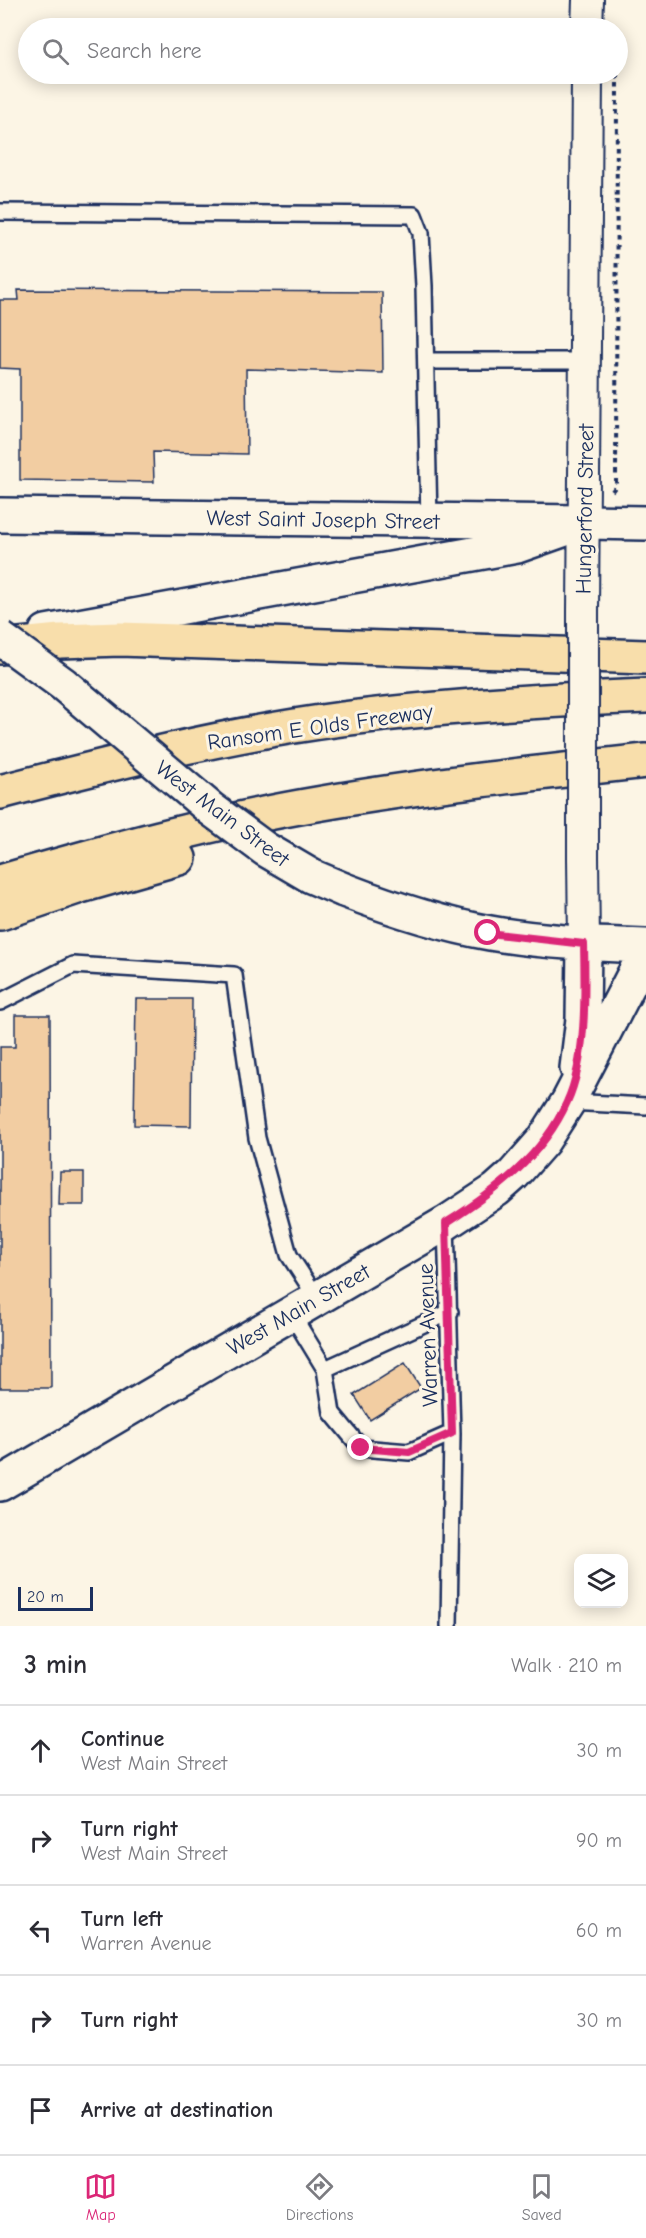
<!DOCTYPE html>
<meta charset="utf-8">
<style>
:root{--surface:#fff;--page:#f2f2f3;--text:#2b2b33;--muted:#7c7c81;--line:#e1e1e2;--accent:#db2777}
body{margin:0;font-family:"Comic Neue",sans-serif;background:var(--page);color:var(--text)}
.controls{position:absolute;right:18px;bottom:18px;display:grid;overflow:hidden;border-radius:12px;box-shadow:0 3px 15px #0003}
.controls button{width:54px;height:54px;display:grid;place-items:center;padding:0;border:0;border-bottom:2px solid var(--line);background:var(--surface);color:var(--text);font:30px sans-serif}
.scale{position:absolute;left:18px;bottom:15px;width:75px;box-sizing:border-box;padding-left:6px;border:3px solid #1b2f5e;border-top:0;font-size:16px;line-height:21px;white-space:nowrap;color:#1b2f5e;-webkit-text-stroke:4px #fcf5e5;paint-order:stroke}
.stop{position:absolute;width:18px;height:18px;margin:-14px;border:4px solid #db2777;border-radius:50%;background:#fff}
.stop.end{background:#db2777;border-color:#fff;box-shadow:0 2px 6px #0008}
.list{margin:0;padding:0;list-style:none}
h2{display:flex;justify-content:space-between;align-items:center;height:78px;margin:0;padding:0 24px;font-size:26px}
h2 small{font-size:20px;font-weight:400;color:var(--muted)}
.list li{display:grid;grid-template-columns:39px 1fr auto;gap:18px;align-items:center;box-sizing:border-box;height:90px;padding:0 24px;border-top:2px solid var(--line)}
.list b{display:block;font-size:22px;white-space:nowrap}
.list p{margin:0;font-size:20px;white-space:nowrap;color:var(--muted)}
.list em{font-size:20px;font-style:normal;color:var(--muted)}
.icon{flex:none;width:33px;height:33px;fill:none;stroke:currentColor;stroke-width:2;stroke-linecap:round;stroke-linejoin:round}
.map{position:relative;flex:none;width:646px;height:1626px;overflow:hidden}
.search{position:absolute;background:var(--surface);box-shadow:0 3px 15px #0003;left:18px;right:18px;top:18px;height:66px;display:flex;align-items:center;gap:15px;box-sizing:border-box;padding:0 21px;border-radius:33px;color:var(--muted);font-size:22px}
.sheet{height:528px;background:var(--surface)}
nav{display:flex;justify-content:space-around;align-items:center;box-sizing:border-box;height:84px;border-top:2px solid var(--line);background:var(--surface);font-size:16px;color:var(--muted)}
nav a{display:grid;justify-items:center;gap:3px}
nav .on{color:var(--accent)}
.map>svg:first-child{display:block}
.building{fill:#f2cda2;stroke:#1b2f5e;stroke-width:1.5}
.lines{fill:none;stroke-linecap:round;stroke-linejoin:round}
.service-casing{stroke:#1b2f5e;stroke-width:20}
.minor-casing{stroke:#1b2f5e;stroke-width:34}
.tertiary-casing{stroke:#1b2f5e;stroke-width:38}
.secondary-casing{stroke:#1b2f5e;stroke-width:38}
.motorway-casing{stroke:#1b2f5e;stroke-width:38}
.path{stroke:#1b2f5e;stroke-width:4;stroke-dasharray:4.5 4.5;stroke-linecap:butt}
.service{stroke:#fcf5e5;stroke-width:15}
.minor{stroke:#fcf5e5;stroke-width:30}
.tertiary{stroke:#fcf5e5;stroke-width:33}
.secondary{stroke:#fcf5e5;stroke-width:33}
.motorway{stroke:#f8deab;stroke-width:33}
.minor-bridge-casing{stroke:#1b2f5e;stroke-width:34;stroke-linecap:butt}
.tertiary-bridge-casing{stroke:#1b2f5e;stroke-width:38;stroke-linecap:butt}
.minor-bridge{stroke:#fcf5e5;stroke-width:30}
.tertiary-bridge{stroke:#fcf5e5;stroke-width:33}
.route{stroke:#db2777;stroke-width:8}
.labels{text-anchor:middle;stroke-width:6;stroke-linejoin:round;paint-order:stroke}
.street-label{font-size:22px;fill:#1b2f5e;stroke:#fcf5e5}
</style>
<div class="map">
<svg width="646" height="1626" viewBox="0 0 646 1626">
<rect width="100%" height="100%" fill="#fcf5e5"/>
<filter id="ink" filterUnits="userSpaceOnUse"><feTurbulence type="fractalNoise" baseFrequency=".0167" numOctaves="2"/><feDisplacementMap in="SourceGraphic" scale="12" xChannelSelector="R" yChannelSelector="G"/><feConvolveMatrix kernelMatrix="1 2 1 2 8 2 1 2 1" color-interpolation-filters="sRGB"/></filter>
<g filter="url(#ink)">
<path class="building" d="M18 290 382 292 383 373 246 369 247 454 153 452 154 482 20 480V369L0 368V300H19Z
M136 999H192L191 1126 134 1125Z
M15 1015H50L51 1388H0V1047H15Z
M60 1172H84V1205H59Z
M405 1363 421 1388 370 1420 354 1395Z"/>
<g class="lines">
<g class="service-casing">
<path id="service" d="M0 212 414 215 421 233 424 286 429 521
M426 361H586
M0 1002 73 965 234 975 257 1138 289 1255 317 1298
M568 1102 646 1106
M446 1223 452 1433 449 1626
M291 1313 325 1369 450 1312
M325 1369 332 1413 361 1448 409 1452 452 1433"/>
</g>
<g class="minor-casing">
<path id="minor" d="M587 28 588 0
M583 612 587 74
M583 857 584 944"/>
</g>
<g class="tertiary-casing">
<path id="tertiary" d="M0 515 580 522
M344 890C391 908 439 924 490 933 541 942 594 944 646 946
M577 1068 583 1019 584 944
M0 1484 446 1223 496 1190 514 1174 543 1141 568 1102 638 967 646 960"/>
</g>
<g class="secondary-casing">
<path id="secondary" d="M46 632 517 546 585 522 646 523"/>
</g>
<g class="motorway-casing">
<path id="motorway" d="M0 647 60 641 120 639 646 657
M0 792C113 763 227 734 342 719 443 706 545 700 646 696
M0 882C104 852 210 822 317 804 426 785 536 773 646 761
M0 913 77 887 179 858"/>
</g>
<path class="path" d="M612 491 616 486 617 74"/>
<use href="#service" class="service"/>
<use href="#minor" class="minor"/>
<use href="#tertiary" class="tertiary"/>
<use href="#secondary" class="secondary"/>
<use href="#motorway" class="motorway"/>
<g class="minor-bridge-casing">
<path id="minor-bridge" d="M583 857V612"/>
</g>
<g class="tertiary-bridge-casing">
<path id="tertiary-bridge" d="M0 638 63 684 211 809 265 849 311 876 344 890"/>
</g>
<use href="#minor-bridge" class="minor-bridge"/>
<use href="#tertiary-bridge" class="tertiary-bridge"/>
</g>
</g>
<g class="lines" filter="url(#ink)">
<path class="route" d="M361 1448 409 1452 452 1433 446 1223C495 1192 543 1156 567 1102 587 1059 585 990 584 944L488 933"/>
</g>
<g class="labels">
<g class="street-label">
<text transform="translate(584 509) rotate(-89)" y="8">Hungerford Street</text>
<text transform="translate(323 519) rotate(1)" y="8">West Saint Joseph Street</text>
<text transform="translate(320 726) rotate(-8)" y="8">Ransom E Olds Freeway</text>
<text transform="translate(223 813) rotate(37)" y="8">West Main Street</text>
<text transform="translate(298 1309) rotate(-30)" y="8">West Main Street</text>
<text transform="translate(427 1335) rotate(-92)" y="8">Warren Avenue</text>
</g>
</g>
</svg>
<div class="controls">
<button><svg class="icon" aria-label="layers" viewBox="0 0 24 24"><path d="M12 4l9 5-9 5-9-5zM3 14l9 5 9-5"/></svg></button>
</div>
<div class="scale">20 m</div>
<div class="stop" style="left:488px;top:933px"></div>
<div class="stop end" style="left:361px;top:1448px"></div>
<div class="search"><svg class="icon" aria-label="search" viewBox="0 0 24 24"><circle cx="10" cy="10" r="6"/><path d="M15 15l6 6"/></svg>Search here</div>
</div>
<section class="sheet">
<h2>3 min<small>Walk · 210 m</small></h2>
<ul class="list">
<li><svg class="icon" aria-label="ahead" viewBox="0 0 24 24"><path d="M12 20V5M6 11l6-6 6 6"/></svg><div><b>Continue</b><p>West Main Street</p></div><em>30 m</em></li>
<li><svg class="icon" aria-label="right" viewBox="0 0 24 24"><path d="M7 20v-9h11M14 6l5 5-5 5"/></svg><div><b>Turn right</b><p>West Main Street</p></div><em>90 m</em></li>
<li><svg class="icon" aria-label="left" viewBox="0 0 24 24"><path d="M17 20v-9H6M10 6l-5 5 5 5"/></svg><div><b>Turn left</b><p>Warren Avenue</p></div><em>60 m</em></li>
<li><svg class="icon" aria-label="right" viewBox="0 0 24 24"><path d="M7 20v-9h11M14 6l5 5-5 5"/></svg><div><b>Turn right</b></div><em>30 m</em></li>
<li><svg class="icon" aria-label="arrive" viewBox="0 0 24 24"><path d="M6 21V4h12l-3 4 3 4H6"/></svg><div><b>Arrive at destination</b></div></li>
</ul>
</section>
<nav>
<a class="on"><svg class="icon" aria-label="map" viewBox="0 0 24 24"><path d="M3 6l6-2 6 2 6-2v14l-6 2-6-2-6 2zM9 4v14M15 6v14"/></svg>Map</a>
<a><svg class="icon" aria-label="directions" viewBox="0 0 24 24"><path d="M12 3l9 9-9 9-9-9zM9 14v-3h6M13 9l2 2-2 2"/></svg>Directions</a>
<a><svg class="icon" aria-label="saved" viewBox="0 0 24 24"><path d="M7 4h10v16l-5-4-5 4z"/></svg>Saved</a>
</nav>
